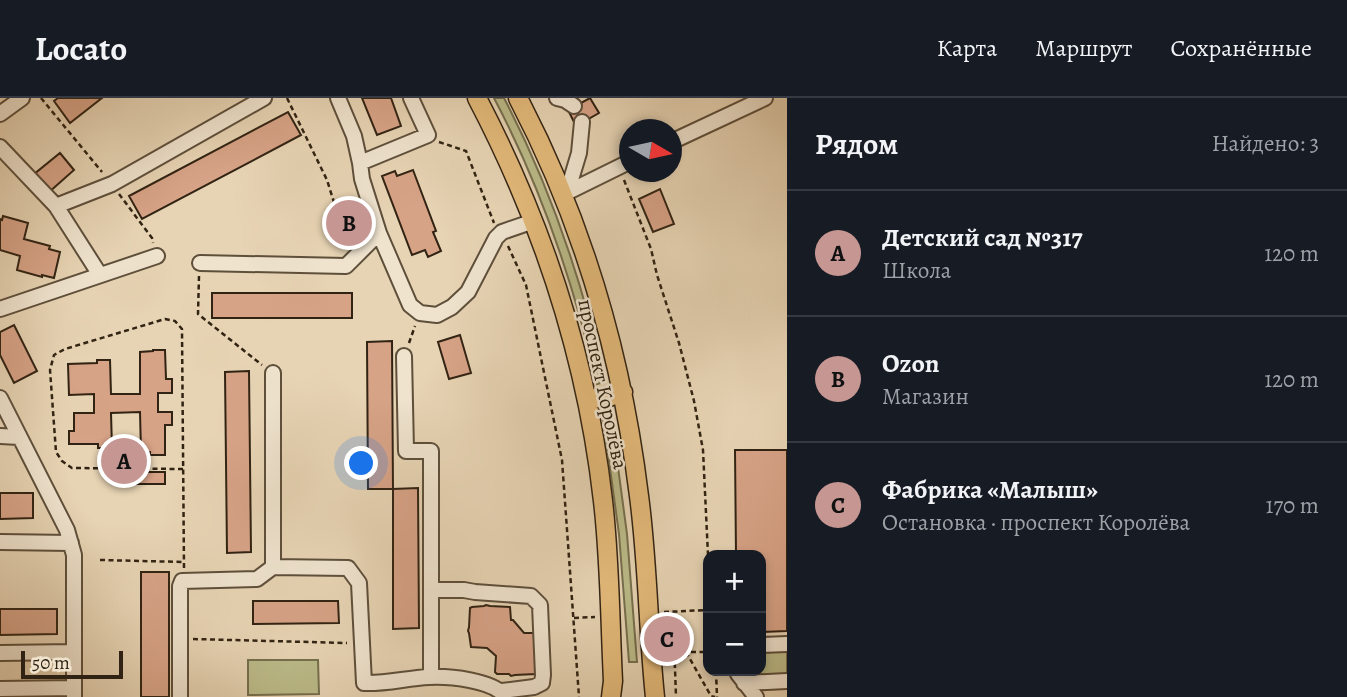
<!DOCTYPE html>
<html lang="ru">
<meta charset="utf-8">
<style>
:root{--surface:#171b24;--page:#20242c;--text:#f1f3f6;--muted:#9ea1a6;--line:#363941;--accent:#c59692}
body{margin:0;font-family:Alegreya,serif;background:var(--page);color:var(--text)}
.controls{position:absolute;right:21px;bottom:21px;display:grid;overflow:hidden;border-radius:14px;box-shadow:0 4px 10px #0003}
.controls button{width:63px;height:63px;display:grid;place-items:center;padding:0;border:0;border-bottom:2px solid var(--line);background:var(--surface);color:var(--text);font:35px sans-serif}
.compass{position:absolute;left:619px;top:21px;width:63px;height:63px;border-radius:50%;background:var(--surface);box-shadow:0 4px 10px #0003;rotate:99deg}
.scale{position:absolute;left:21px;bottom:18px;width:102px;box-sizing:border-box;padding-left:7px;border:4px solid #312313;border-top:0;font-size:19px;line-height:24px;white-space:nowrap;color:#312313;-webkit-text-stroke:5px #efe3ce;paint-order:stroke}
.you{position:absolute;left:362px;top:366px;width:24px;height:24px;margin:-18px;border:5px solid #fff;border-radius:50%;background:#1a73e8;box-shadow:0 0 0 10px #1a73e833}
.badge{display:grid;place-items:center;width:46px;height:46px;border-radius:50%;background:var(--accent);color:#111;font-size:23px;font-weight:700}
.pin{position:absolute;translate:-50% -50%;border:4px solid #fff;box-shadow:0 2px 7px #0006}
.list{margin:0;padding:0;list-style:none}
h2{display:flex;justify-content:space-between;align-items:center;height:91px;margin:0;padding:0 28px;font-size:30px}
h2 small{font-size:23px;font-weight:400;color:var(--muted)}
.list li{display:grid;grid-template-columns:46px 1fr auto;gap:21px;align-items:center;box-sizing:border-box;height:126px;padding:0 28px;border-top:2px solid var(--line)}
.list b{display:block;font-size:26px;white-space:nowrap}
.list p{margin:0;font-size:23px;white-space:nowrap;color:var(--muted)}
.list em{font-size:23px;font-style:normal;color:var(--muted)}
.map{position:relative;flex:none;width:787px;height:599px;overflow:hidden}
header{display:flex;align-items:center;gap:42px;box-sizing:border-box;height:98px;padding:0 35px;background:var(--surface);border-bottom:2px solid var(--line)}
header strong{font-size:33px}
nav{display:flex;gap:38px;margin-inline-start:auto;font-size:24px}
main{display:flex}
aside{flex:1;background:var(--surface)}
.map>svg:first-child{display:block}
.green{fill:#bbbb89;stroke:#766f4e;stroke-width:2}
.building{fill:#d7a387;stroke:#312313;stroke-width:2}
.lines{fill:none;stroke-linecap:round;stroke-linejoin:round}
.minor-casing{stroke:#5e4f3b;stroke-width:18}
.major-casing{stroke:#312313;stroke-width:21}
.path{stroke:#312313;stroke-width:2.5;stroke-dasharray:5 3.5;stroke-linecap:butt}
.minor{stroke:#efe3ce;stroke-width:14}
.major{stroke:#e4ba7a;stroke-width:18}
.labels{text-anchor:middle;stroke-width:5;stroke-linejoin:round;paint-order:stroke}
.street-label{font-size:21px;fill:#312313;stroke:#efe3ce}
</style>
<header>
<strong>Locato</strong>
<nav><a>Карта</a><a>Маршрут</a><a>Сохранённые</a></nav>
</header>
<main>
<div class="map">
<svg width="787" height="599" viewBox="0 0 787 599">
<rect width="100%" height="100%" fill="#e7d4b4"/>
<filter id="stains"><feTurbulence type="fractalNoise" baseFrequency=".00286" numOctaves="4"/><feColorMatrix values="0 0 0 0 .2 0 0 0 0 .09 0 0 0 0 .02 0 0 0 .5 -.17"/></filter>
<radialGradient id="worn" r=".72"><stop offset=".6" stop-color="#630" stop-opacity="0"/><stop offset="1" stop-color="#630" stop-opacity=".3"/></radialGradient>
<path class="green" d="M494 0H504C551 90 583 186 605 284L597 286C574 186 542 91 494 0Z
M610 310 627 436 637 564H629L619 436 602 312Z
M761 550H787V579H753L752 573H761Z
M248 562H318L319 596 248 597Z"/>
<path class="building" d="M58 0H102L70 25 54 3Z
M362 0H391L401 28 377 37Z
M590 0 599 15 576 28 568 12Z
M288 14 301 37 142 121 129 98Z
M60 55 74 72 48 95 33 77Z
M413 72 436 133 433 134 441 153 428 159 425 152 412 157 382 78 395 73 397 78Z
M660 91 674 126 653 134 639 101Z
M353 102 362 131 348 135 339 106Z
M3 118 28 125 24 141 50 148 49 151 60 154 54 180 42 177V179L17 172 20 158 0 152V121L2 122Z
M212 195H352V220H212Z
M14 227 37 273 14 285 0 257V234Z
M460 237 471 275 449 281 438 244Z
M392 243 393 391H368L367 244Z
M153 252H165L166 281H172V295H158V314H172V327H165V357H150V354H141L140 314 111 315 112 350H98V346H69V333H74V315H94V296L69 297 68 266 97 265V262H110L111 296H140V254L153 253Z
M249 273 251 454 227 455 225 274Z
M735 352H787V533L761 534V457H736Z
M130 374H165V386H130Z
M418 390 419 530 393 531V391Z
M0 395H33V420L0 421Z
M141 474H169V599H141Z
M253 503H338L339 525 253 526Z
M486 507 490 508 510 509 511 522H513L524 535H535V576L515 577 511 578 509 576H497L495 574 496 558 487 550 471 549 469 535 468 533 469 529 470 510 472 509 484 508Z
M0 511H57V536L0 537Z"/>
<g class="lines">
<g class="minor-casing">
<path id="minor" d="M338 0 354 38 360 65 362 81 379 135 410 207 420 215 437 217 452 209 468 194 496 140 502 134 534 123
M557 0 565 2 574 8
M0 16 22 0
M671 44 765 0
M0 49 56 108 100 177
M360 65 428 37 411 0
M567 95 579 55 582 24
M562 97 629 64
M56 108 112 86 264 0
M200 165 346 168 379 135
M0 211 157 158
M404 258 406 353H431V578
M273 275V469
M0 300 67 432 74 457V599
M0 338 19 339
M0 444 71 445
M431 492H464L475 494 531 498 540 507 543 577 542 585 534 589 502 593
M761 547 787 546
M0 555 74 554
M738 573V576L756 599
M744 585 787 583
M0 591 74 590
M180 599V488L182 483 257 481 273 469 348 470 359 485 364 585C386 586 407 580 429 579 449 578 493 582 506 599"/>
</g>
<g class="major-casing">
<path id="major" d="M477 0C543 126 587 261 603 403 610 462 610 523 613 583L611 599
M518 0C583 124 622 259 639 398 648 465 648 532 655 599
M587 300C600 301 611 300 623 294"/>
</g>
<path class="path" d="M41 0 102 74
M287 0 327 82 348 149
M439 44 466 53 494 125
M624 82 651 151 657 177 679 245 694 303 703 352 708 457
M119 96 152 140 153 145
M508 148 526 187 562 362 579 599
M199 178 198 216 262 267
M409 245 415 228
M183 371 72 370 62 363 56 354 50 272 54 257 65 251 165 221 175 223 182 231 184 470
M100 462 184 464
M664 514 708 512
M673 514 676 599
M574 520 595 519
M193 541 347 545
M674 554H708
M686 554 711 598 715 599
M716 573 717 599"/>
<use href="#minor" class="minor"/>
<use href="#major" class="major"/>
</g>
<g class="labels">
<g class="street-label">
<text transform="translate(603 286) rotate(78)" y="7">проспект Королёва</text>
</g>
</g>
<rect width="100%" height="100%" filter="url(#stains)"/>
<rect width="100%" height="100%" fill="url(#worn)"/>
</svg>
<div class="controls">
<button>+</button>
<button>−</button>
</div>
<svg class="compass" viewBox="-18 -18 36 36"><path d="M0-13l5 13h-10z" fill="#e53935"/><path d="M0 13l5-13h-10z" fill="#9ea1a6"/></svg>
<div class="scale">50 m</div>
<div class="you"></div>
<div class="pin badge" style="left:124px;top:363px">A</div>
<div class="pin badge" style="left:349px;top:125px">B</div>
<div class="pin badge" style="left:667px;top:541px">C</div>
</div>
<aside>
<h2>Рядом<small>Найдено: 3</small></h2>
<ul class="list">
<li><span class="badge">A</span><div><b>Детский сад №317</b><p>Школа</p></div><em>120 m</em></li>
<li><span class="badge">B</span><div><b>Ozon</b><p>Магазин</p></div><em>120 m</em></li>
<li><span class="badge">C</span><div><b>Фабрика «Малыш»</b><p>Остановка · проспект Королёва</p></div><em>170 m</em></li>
</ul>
</aside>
</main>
